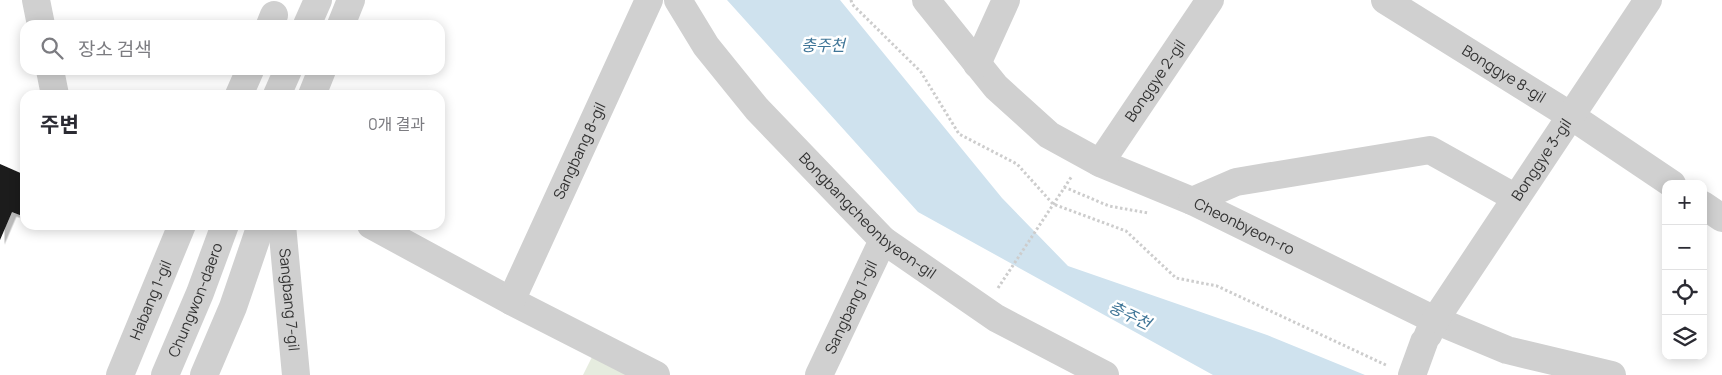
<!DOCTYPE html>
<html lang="ko">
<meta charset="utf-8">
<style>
:root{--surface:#fff;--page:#f7f7f7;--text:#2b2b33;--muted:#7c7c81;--line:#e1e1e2}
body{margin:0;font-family:Manrope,"Noto Sans KR",sans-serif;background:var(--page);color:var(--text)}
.controls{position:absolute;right:15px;bottom:15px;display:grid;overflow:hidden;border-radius:10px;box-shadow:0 2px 12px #0003}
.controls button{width:45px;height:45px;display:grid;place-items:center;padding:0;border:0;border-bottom:1px solid var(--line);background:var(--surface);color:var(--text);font:25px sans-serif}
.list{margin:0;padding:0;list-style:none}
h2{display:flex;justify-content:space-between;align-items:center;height:65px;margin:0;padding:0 20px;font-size:21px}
h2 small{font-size:16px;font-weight:400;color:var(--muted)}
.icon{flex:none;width:28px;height:28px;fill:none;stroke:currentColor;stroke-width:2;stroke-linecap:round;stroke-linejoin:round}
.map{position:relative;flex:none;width:1722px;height:375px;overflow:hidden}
.search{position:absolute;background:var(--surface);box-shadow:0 2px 12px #0003;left:20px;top:20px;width:425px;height:55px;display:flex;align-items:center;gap:12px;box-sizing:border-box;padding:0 18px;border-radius:15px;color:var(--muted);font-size:19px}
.panel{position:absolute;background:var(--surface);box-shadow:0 2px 12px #0003;left:20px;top:90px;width:425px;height:140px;border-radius:15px}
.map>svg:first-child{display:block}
.green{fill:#e6ecdf}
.water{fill:#cfe2ee}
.building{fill:#1a1a1a;filter:url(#shadow)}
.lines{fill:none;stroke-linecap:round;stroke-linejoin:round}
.path{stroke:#cdcdcd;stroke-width:3;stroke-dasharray:2.5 2.5;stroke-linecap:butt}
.minor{stroke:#d0d0d0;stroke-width:28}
.minor-bridge{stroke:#d0d0d0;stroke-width:28}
.labels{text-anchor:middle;stroke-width:5;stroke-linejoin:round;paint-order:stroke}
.street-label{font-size:15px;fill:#333;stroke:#fff}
.water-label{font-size:16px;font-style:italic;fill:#3f7597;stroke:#fff}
</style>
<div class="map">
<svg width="1722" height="375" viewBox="0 0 1722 375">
<defs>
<filter id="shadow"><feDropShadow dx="4.5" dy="4.5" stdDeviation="0" flood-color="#0004"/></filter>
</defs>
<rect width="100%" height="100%" fill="#fff"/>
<path class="green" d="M595 351 641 375H583Z"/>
<path class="water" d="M727 0H840L1002 198 1068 266 1267 335 1365 375H1213L918 212Z"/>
<path class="building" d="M0 164 25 175V217L12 212 0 240Z"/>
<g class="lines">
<path class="path" d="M851 0 852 4 921 72 959 134 1017 164 1053 204 1126 231 1176 278 1217 286 1388 366
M1064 187 1109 206 1148 213
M998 288 1072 176"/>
<g class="minor">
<path d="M36 0 41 25"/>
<path id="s1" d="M678 0 706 46 757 109 883 240 996 318 1105 375"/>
<path id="s2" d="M926 0 996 87 1049 135 1100 163 1192 201 1435 320 1507 350 1612 375"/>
<path id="s3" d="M1385 0 1571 116 1672 184"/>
<path d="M270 25 274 15"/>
<path d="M307 25 318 0"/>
<path d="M341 25 351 0"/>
<path d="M977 64 1006 0"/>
<path d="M50 70 55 95"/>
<path d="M239 95 250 70"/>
<path d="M277 95 288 70"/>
<path d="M312 95 322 70"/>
<path id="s4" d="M1100 163 1210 0"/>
<path d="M1192 201 1236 182 1430 150 1516 198"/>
<path d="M1703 205 1722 218"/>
<path id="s5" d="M282 225 296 375"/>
<path d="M371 225 511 301 656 375"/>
<path id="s6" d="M511 301 649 0"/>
<path id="s7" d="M1428 335 1435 320 1648 0"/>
<path id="s8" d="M120 375 182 225"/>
<path id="s9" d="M165 375 200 293 225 225"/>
<path d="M204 375 233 307 261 225"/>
<path id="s10" d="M819 375 883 240"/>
</g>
<path class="minor-bridge" d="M1412 375 1424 342"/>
</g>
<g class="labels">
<g class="street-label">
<text dy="5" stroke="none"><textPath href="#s3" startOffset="140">Bonggye 8-gil</textPath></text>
<text dy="5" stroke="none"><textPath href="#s4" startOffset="99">Bonggye 2-gil</textPath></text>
<text dy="5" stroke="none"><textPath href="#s6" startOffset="165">Sangbang 8-gil</textPath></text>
<text dy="5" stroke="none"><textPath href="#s7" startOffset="209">Bonggye 3-gil</textPath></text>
<text dy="5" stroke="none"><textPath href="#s1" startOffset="289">Bongbangcheonbyeon-gil</textPath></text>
<text dy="5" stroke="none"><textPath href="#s2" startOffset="399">Cheonbyeon-ro</textPath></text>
<text dy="5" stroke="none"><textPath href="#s8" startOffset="81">Habang 1-gil</textPath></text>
<text dy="5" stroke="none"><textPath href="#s9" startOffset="81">Chungwon-daero</textPath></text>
<text dy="5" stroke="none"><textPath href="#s5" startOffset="75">Sangbang 7-gil</textPath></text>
<text dy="5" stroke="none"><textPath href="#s10" startOffset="75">Sangbang 1-gil</textPath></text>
</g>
<g class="water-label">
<text x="823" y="51">충주천</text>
<text transform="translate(1130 315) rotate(26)" y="6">충주천</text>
</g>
</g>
</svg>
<div class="controls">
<button>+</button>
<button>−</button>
<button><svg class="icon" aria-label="locate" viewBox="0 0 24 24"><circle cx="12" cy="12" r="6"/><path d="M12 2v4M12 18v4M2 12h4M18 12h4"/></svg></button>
<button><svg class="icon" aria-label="layers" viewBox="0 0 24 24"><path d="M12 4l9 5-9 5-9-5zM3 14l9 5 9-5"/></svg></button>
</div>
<div class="search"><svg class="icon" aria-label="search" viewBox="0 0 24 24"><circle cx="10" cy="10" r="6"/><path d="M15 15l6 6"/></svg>장소 검색</div>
<section class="panel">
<h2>주변<small>0개 결과</small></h2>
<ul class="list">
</ul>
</section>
</div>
